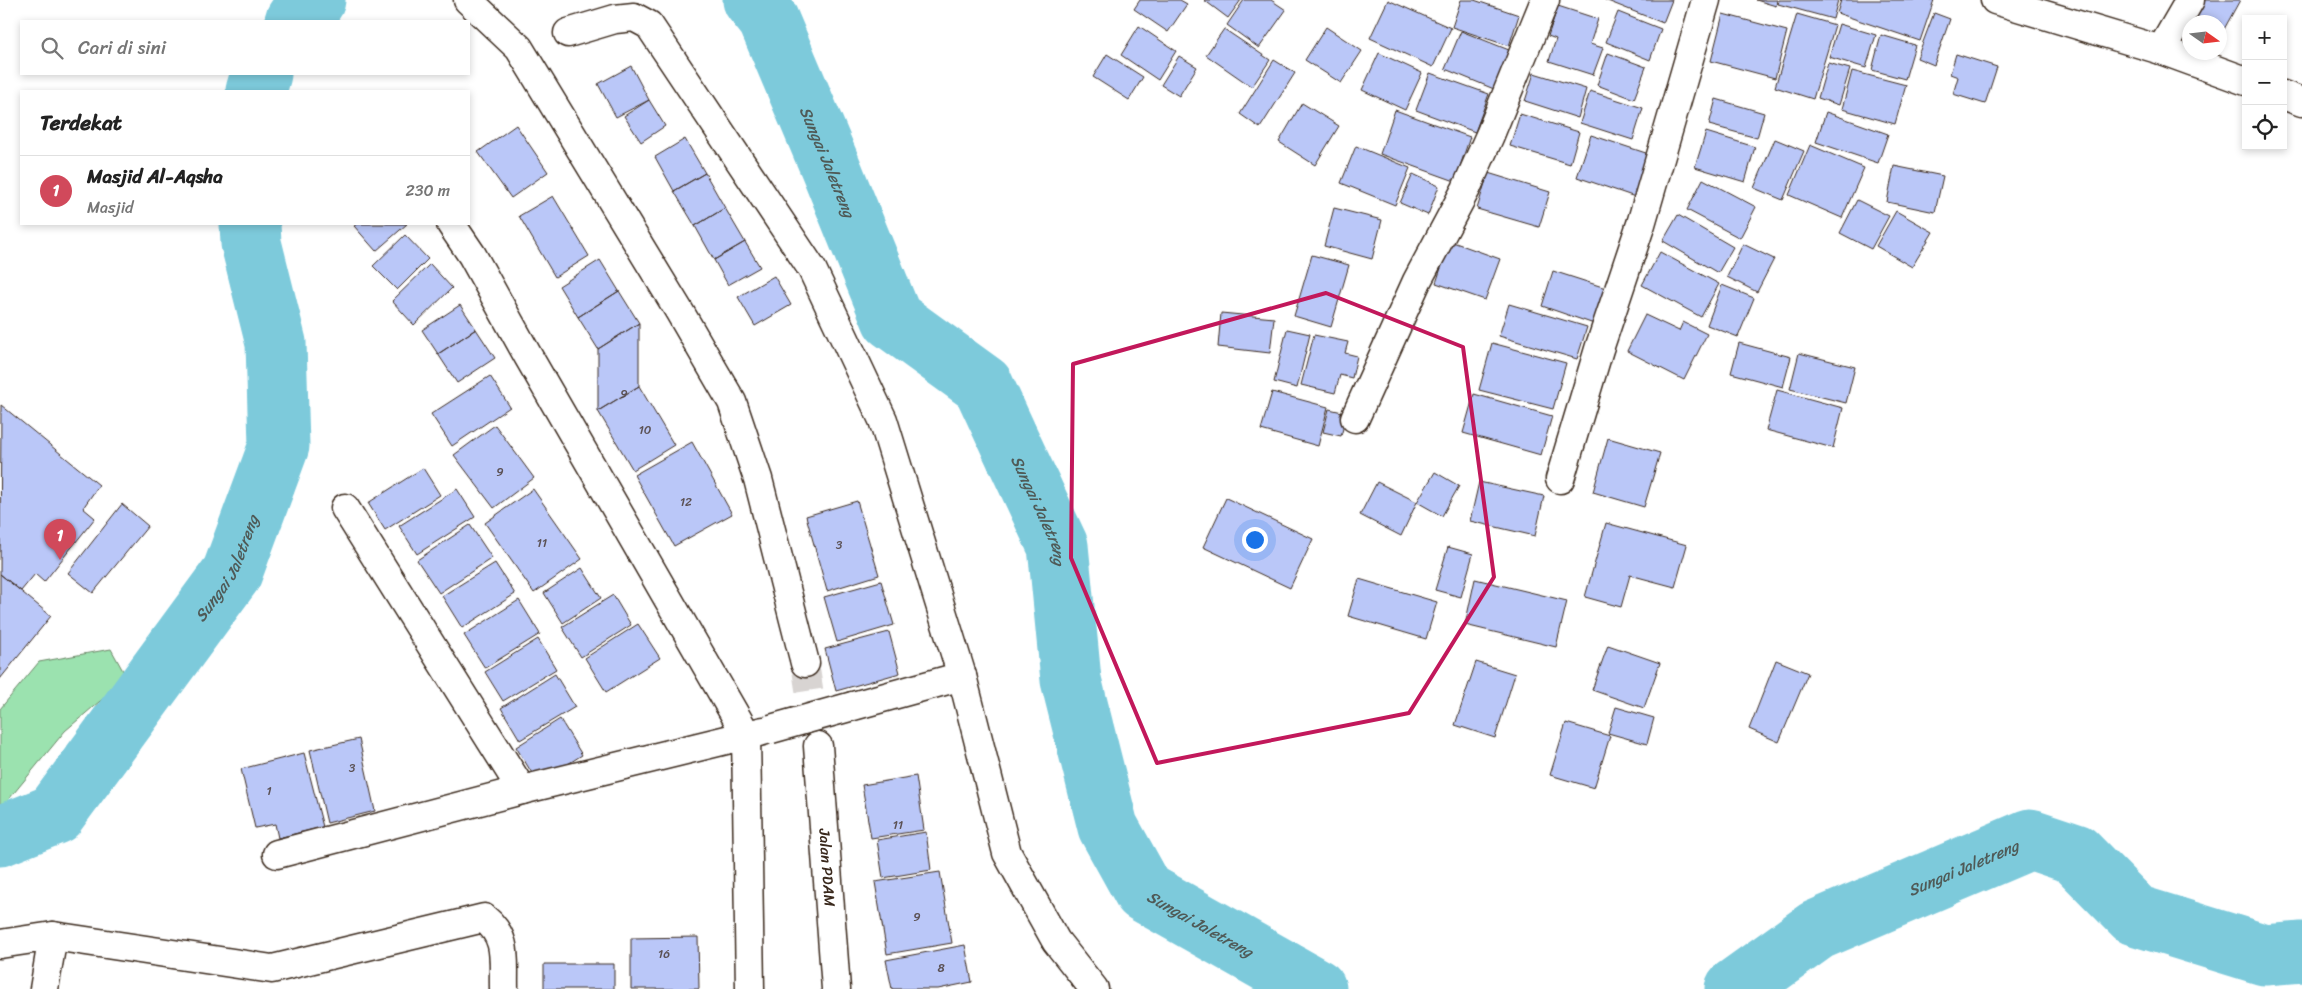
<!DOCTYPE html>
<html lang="id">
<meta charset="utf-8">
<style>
:root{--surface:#fff;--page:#f6f6f6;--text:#222;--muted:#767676;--line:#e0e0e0;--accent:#d1495b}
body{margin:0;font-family:Sriracha,sans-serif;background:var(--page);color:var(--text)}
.controls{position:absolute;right:15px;top:15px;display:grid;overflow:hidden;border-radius:0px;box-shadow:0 2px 8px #0003}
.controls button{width:45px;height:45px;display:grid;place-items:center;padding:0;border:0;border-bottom:1px solid var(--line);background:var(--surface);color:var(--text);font:25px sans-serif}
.compass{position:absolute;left:2182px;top:15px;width:45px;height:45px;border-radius:50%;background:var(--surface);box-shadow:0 2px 8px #0003;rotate:104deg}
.you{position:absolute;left:1254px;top:539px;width:18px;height:18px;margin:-12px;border:4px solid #fff;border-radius:50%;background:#1a73e8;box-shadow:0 0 0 8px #1a73e833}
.badge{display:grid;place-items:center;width:32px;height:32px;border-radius:50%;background:var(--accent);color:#fff;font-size:16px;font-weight:700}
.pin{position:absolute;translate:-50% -41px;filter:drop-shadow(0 1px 2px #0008)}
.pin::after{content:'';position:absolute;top:26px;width:18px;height:15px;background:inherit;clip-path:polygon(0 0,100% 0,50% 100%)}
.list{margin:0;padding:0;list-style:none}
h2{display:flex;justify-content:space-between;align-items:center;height:65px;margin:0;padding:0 20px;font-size:21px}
h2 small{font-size:16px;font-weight:400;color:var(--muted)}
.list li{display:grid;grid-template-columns:32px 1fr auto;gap:15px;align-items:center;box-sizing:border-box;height:70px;padding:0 20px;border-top:1px solid var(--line)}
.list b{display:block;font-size:19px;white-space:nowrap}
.list p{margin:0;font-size:16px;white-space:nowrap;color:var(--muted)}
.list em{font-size:16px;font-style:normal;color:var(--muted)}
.icon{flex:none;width:28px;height:28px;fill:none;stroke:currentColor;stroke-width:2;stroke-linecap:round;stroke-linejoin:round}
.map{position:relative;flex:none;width:2302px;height:989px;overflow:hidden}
.search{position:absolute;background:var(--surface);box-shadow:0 2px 8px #0003;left:20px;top:20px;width:450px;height:55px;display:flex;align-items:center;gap:12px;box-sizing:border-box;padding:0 18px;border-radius:0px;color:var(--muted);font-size:19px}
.panel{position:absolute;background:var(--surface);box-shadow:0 2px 8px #0003;left:20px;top:90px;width:450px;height:135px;border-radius:0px}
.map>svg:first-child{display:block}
.green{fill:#9be2af;stroke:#6b8666}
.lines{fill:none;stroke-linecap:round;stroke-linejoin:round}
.river{stroke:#7dcadb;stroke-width:61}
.building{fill:#bac7f8;stroke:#3b2a1e}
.minor-tunnel{stroke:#d8d4d2;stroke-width:28;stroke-dasharray:28 14;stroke-linecap:butt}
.minor-casing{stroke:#3b2a1e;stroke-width:31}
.minor{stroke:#fff;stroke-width:28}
.minor-bridge-casing{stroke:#3b2a1e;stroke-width:31;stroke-linecap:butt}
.minor-bridge{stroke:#fff;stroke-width:28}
.marked{fill:none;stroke:#c2185b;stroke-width:4;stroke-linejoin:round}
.labels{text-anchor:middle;stroke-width:4.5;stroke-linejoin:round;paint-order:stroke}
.number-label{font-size:12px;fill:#5b5154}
.street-label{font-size:15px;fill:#3b2a1e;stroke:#fff}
.water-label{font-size:16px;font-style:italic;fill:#4f5a57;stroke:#fff}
</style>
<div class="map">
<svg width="2302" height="989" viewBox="0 0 2302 989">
<rect width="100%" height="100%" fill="#fff"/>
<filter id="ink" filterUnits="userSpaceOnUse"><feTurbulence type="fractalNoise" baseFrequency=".02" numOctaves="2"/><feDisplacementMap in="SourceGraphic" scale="10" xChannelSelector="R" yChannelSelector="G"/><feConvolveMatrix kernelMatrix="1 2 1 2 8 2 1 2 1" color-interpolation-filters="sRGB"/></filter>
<g filter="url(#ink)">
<path class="green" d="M111 649 127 678 65 731 0 810V709L39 662Z"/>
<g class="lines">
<g class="river">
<path id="s1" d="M753 0 768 19 830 166 892 319 983 385 1058 546 1071 680 1108 827 1144 892 1316 989"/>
<path d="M295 21 301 12 315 0"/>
<path d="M256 91 261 74"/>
<path id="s2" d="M0 836 55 814 232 573 279 446 276 343 251 243 250 224"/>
<path id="s3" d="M1735 989 1817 930 2030 839 2075 854 2135 915 2265 955 2302 952"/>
</g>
</g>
<path class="building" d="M1140 0H1180L1187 4 1168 32 1134 9Z
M1204 0H1241L1228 18Z
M1244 0H1271L1286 10 1259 48 1227 25Z
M1388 0 1451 28 1433 67 1370 38Z
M1461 0H1474L1519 15 1509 46 1452 27Z
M1605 0H1672L1663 23Z
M1756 0H1777L1776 6Z
M1779 0H1838L1833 19 1778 4Z
M1841 0H1934L1920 41 1837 13Z
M2202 0H2240L2223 31 2220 29V22H2208L2194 15Z
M1558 6 1598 19 1590 44 1603 48 1593 75 1549 61 1556 39 1548 36Z
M1618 12 1661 29 1650 60 1606 42Z
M1934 13 1950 19 1934 65 1917 58Z
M1723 14 1787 31 1775 78 1711 61Z
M1797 14 1835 25 1813 99 1775 87Z
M1839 24 1876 35 1866 68 1829 57Z
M1139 26 1176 51 1158 80 1121 55Z
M1326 27 1362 51 1341 83 1305 60Z
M1224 29 1270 60 1252 87 1206 55Z
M1461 31 1509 50 1494 89 1445 69Z
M1881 35 1915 45 1905 79 1872 70Z
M1379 53 1422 73 1405 110 1362 90Z
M1608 53 1646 67 1634 99 1597 85Z
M1107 54 1143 77 1129 100 1093 77Z
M1956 54 1997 67 1985 104 1953 94 1958 77 1950 74Z
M1179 56 1197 67 1179 96 1161 85Z
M1274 60 1295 73 1260 128 1240 114Z
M1828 63 1850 69 1839 105 1818 98Z
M631 66 649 100 616 117 598 84Z
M1852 71 1906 85 1895 124 1842 109Z
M1430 73 1489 94 1475 132 1416 110Z
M1534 73 1586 89 1578 118 1525 101Z
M1590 91 1643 108 1633 140 1580 123Z
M1716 99 1764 113 1757 138 1709 125Z
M649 100 665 126 641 142 624 116Z
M1302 103 1339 126 1315 165 1279 142Z
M1395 110 1470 137 1455 181 1380 154Z
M1826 112 1888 134 1878 163 1816 142Z
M1520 114 1579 132 1570 164 1510 146Z
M516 125 548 172 511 198 478 152Z
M1706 132 1755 147 1745 182 1695 167Z
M1591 135 1658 157 1644 200 1577 177Z
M685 139 705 173 674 191 655 157Z
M1775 139 1804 151 1783 200 1754 188Z
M1810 145 1864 168 1842 218 1789 195Z
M1356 146 1410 168 1395 205 1341 183Z
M1894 166 1943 176 1935 212 1887 202Z
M705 173 725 208 695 226 674 191Z
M1488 173 1550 192 1539 227 1477 209Z
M1413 174 1439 186 1428 215 1400 203Z
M1703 179 1756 207 1740 238 1687 210Z
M553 196 589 256 555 277 519 216Z
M1857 200 1889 216 1871 249 1840 233Z
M725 208 745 242 714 260 695 226Z
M1334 208 1382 220 1372 259 1324 246Z
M1896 211 1933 232 1912 267 1876 246Z
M1678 215 1733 247 1718 273 1663 241Z
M357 224H407L376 251 354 226Z
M405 235 428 259 397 290 373 266Z
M1450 241 1500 259 1485 300 1436 283Z
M745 242 760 267 728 285 714 260Z
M1743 244 1774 259 1757 292 1727 277Z
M1660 252 1719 284 1701 317 1642 285Z
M1312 255 1349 265 1331 327 1294 316Z
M600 260 619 291 578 317 559 286Z
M430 264 452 288 414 325 392 301Z
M1553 271 1612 290 1600 326 1542 306Z
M774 276 791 305 755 326 738 297Z
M1722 285 1754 298 1738 337 1707 325Z
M619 291 639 323 598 349 578 317Z
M1509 304 1587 327 1577 359 1499 336Z
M460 305 476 329 438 354 422 330Z
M1221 313 1274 318 1270 353 1218 347Z
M1645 315 1679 331 1683 322 1707 334 1684 380 1627 351Z
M639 323V386L598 411V349Z
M476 329 495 358 457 383 438 354Z
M1287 329 1310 334 1297 388 1274 382Z
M1314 335 1348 342 1345 353 1357 356 1352 378 1340 375 1335 393 1301 385Z
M1492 343 1566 363 1553 409 1479 390Z
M1739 343 1791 357 1783 387 1731 373Z
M1799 353 1855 367 1846 403 1790 389Z
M490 376 510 407 452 446 431 414Z
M639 386 674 445 633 470 598 411Z
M1777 390 1843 408 1833 448 1766 430Z
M1272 392 1328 407 1318 446 1261 430Z
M1474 394 1552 416 1541 455 1463 433Z
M1 405 99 485 83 508 95 518 44 582 35 574 21 591 0 574Z
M1329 409 1347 413 1341 436 1323 432Z
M495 425 534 478 494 508 454 455Z
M1608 438 1660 453 1644 507 1593 492Z
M692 442 732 514 674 546 634 475Z
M423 468 440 495 385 530 368 503Z
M1435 472 1459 486 1442 516 1417 502Z
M1377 482 1417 502 1401 536 1360 515Z
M1479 482 1544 496 1535 536 1470 521Z
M457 489 475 517 417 554 399 526Z
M533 489 582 559 534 593 485 523Z
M1226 498 1313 539 1290 588 1203 547Z
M857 501 879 575 827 591 806 516Z
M122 504 148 526 93 593 68 573Z
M1606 523 1687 545 1675 587 1630 575 1621 607 1585 597Z
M470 525 492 558 439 593 417 560Z
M1448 547 1473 554 1461 597 1435 590Z
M495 563 515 594 462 628 442 596Z
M582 568 601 598 563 623 544 593Z
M0 574 51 616 0 679Z
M1359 579 1437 602 1426 639 1348 616Z
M1475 579 1567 601 1556 647 1465 625Z
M881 581 894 625 837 642 824 597Z
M613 595 631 625 581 657 562 627Z
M519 600 540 634 485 668 464 635Z
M638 624 660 658 606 692 585 658Z
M889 632 900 673 836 691 825 649Z
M538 639 556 669 503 701 485 672Z
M1608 645 1660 663 1644 708 1592 690Z
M1776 660 1808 673 1779 742 1749 729Z
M1476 662 1515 674 1495 738 1455 725Z
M555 674 575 707 520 740 501 708Z
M1616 707 1654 718 1647 744 1608 733Z
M560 719 582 755 538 783 516 747Z
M1566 723 1610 736 1594 788 1550 775Z
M359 739 375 811 327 823 310 750Z
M304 753 323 827 278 838 275 824 255 828 241 769Z
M916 776 924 830 871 838 862 785Z
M926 832 931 870 883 878 877 840Z
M940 872 952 943 887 954 875 882Z
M698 937 699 989H631V938Z
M965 945 972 982 938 989H892L886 960Z
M544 964H614V989H544Z"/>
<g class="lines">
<path class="minor-tunnel" d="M805 663 818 746"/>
<g class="minor-casing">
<g id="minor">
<path d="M468 0 519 48 678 309 732 402 758 479 805 663"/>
<path d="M1995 0 2161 50 2246 81"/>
<path d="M568 33 615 19 634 17 649 25 812 269 883 420 962 676 1007 853 1056 941 1094 989"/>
<path d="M2161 50 2190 0"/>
<path d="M2283 95 2302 102"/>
<path d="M451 224 472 255 528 356 746 734 750 989"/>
<path d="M1355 418 1417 281 1466 189 1490 135 1545 0"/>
<path d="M1560 479 1599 349 1641 224 1706 0"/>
<path d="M345 508 522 790"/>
<path d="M853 706 962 676"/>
<path id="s4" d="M818 746 836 989"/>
<path d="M277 854 522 790 763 731"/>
<path d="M0 944 53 936 272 969 484 918C509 938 503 960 504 989"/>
<path d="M44 989 53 936"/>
</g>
</g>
<use href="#minor" class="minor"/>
<g class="minor-bridge-casing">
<path id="minor-bridge" d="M771 729 853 706"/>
</g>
<use href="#minor-bridge" class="minor-bridge"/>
</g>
</g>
<path class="marked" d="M1326 293 1463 347 1494 577 1409 713 1157 763 1071 558 1073 364Z"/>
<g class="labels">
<g class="number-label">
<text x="624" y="398">9</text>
<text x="645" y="434">10</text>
<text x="500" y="476">9</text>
<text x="686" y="506">12</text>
<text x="542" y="547">11</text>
<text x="839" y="549">3</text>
<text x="352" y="772">3</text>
<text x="269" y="795">1</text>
<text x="898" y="829">11</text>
<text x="917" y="921">9</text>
<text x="664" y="958">16</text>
<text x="941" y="972">8</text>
</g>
<g class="street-label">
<text dy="5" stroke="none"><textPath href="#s4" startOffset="122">Jalan PDAM</textPath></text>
</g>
<g class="water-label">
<text dy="6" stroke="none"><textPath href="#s1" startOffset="179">Sungai Jaletreng</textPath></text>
<text dy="6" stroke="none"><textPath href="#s1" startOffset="599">Sungai Jaletreng</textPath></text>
<text dy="6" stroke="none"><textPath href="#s2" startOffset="360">Sungai Jaletreng</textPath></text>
<text dy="6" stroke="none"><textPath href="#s3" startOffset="260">Sungai Jaletreng</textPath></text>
<text dy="6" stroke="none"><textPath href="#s1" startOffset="1064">Sungai Jaletreng</textPath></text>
</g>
</g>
</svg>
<div class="controls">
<button>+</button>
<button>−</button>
<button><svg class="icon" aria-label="locate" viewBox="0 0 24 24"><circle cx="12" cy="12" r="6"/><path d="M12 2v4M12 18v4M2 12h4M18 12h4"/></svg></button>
</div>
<svg class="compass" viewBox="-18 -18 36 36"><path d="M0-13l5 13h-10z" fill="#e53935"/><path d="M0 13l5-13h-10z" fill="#767676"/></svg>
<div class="you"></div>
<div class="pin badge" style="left:60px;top:560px">1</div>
<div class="search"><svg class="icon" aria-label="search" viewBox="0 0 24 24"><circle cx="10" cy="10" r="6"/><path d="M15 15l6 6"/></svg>Cari di sini</div>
<section class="panel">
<h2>Terdekat<small></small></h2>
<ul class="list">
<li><span class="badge">1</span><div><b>Masjid Al-Aqsha</b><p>Masjid</p></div><em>230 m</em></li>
</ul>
</section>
</div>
